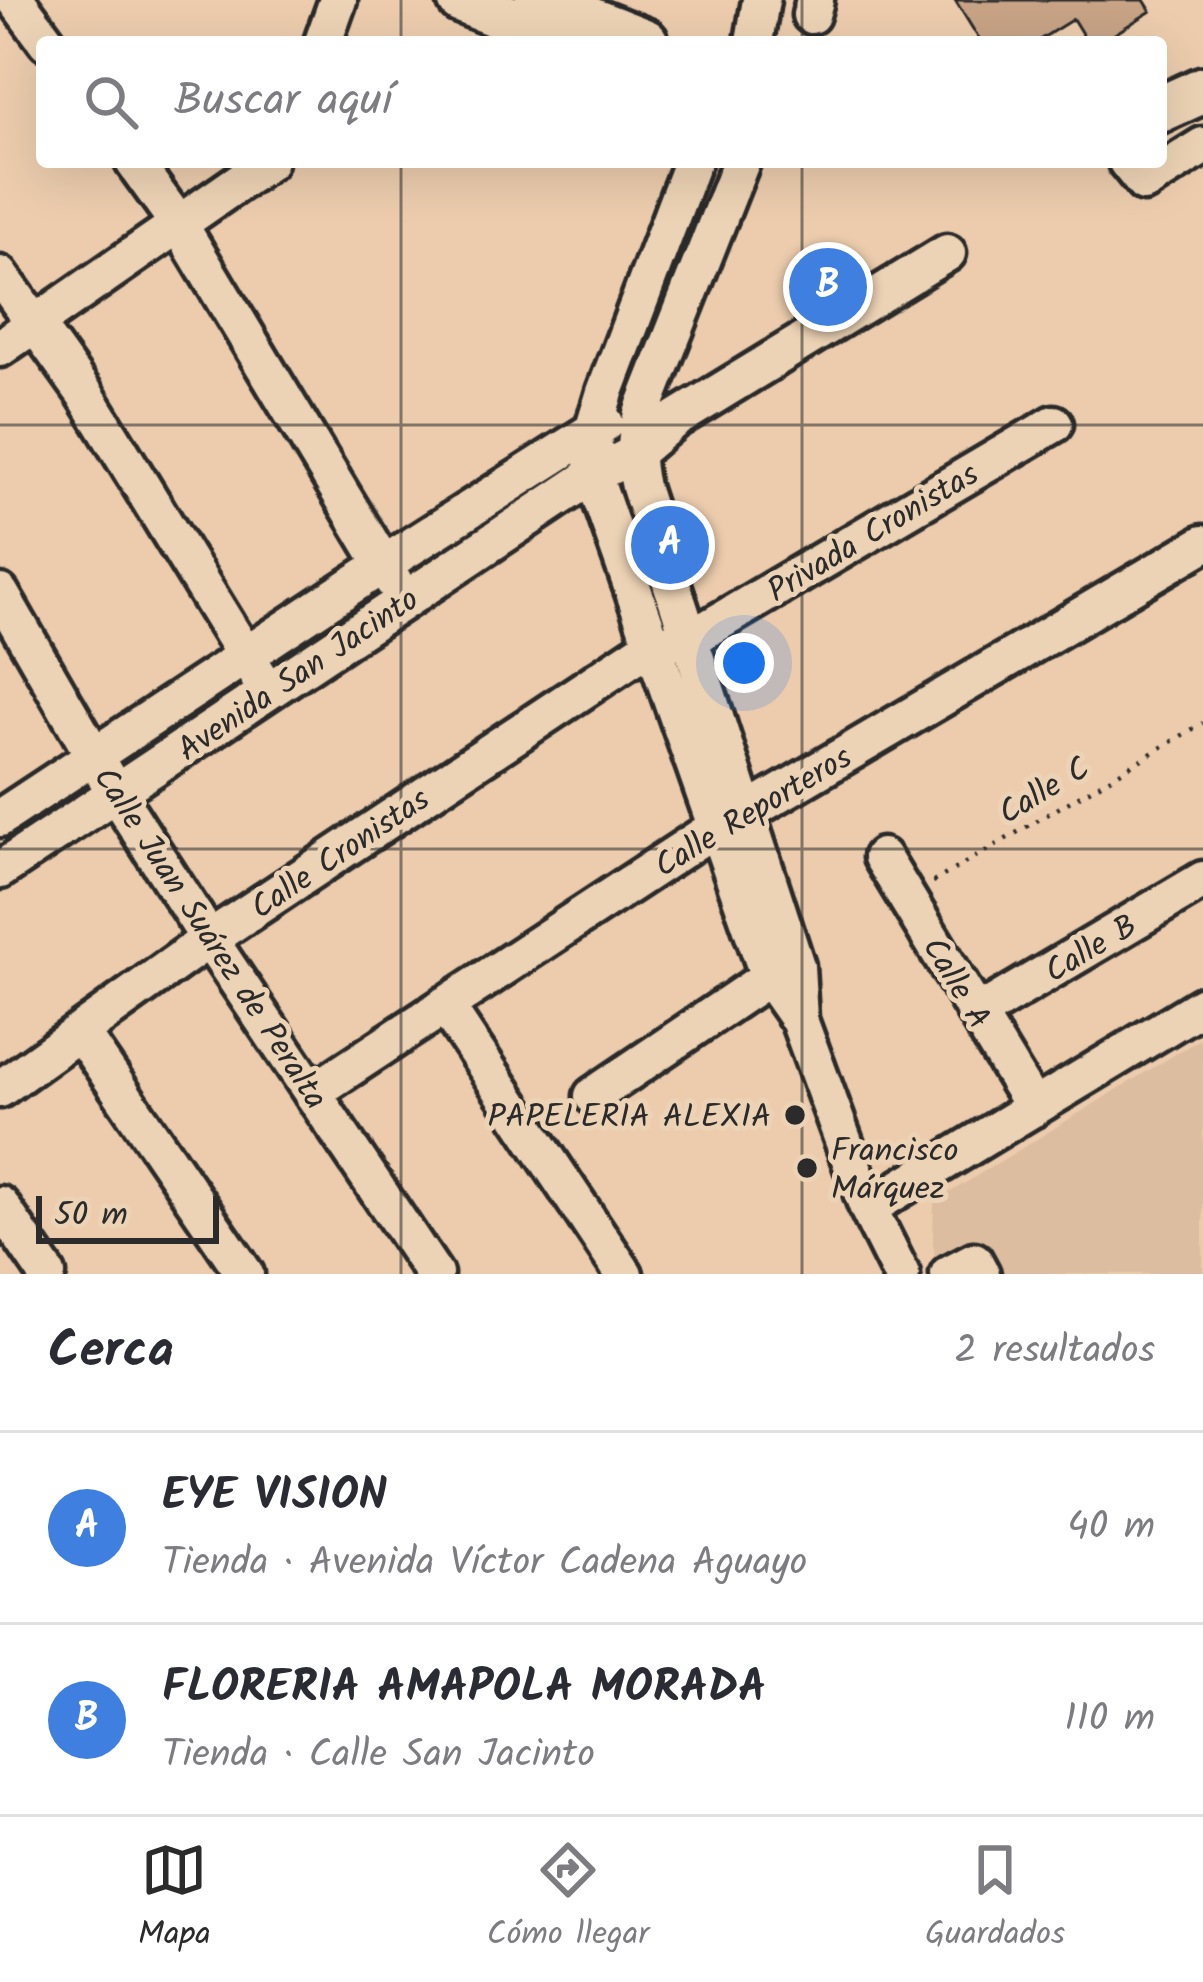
<!DOCTYPE html>
<html lang="es">
<meta charset="utf-8">
<style>
:root{--surface:#fff;--page:#f7f7f7;--text:#2b2b33;--muted:#7c7c81;--line:#e1e1e2;--accent:#2b2b2b}
body{margin:0;font-family:Kalam,sans-serif;background:var(--page);color:var(--text)}
.scale{position:absolute;left:36px;bottom:30px;width:183px;box-sizing:border-box;padding-left:12px;border:6px solid #2b2b2b;border-top:0;font-size:33px;line-height:42px;white-space:nowrap;color:#2b2b2b;-webkit-text-stroke:9px #edd3b5;paint-order:stroke}
.you{position:absolute;left:744px;top:663px;width:42px;height:42px;margin:-30px;border:9px solid #fff;border-radius:50%;background:#1a73e8;box-shadow:0 0 0 18px #1a73e833}
.badge{display:grid;place-items:center;width:78px;height:78px;border-radius:50%;background:var(--accent);color:#fff;font-size:39px;font-weight:700}
.pin{position:absolute;translate:-50% -50%;border:6px solid #fff;box-shadow:0 3px 12px #0006}
.list{margin:0;padding:0;list-style:none}
h2{display:flex;justify-content:space-between;align-items:center;height:156px;margin:0;padding:0 48px;font-size:51px}
h2 small{font-size:39px;font-weight:400;color:var(--muted)}
.list li{display:grid;grid-template-columns:78px 1fr auto;gap:36px;align-items:center;box-sizing:border-box;height:192px;padding:0 48px;border-top:3px solid var(--line)}
.list b{display:block;font-size:45px;white-space:nowrap}
.list p{margin:0;font-size:39px;white-space:nowrap;color:var(--muted)}
.list em{font-size:39px;font-style:normal;color:var(--muted)}
.icon{flex:none;width:66px;height:66px;fill:none;stroke:currentColor;stroke-width:2;stroke-linecap:round;stroke-linejoin:round}
.map{position:relative;flex:none;width:1203px;height:1274px;overflow:hidden}
.search{position:absolute;background:var(--surface);box-shadow:0 12px 48px #0002;left:36px;right:36px;top:36px;height:132px;display:flex;align-items:center;gap:30px;box-sizing:border-box;padding:0 42px;border-radius:12px;color:var(--muted);font-size:45px}
.sheet{height:540px;background:var(--surface)}
nav{display:flex;justify-content:space-around;align-items:center;box-sizing:border-box;height:168px;border-top:3px solid var(--line);background:var(--surface);font-size:33px;color:var(--muted)}
nav a{display:grid;justify-items:center;gap:6px}
nav .on{color:var(--accent)}
.map>svg:first-child{display:block}
.built{fill:#ddbd9f}
.building{fill:#c8a386;stroke:#2b2b2b;stroke-width:3}
.lines{fill:none;stroke-linecap:round;stroke-linejoin:round}
.minor-casing{stroke:#2b2b2b;stroke-width:45}
.major-casing{stroke:#2b2b2b;stroke-width:54}
.path{stroke:#2b2b2b;stroke-width:4.5;stroke-dasharray:3 9;stroke-linecap:butt}
.minor{stroke:#edd3b5;stroke-width:36}
.major{stroke:#edd3b5;stroke-width:45}
.grid{fill:none;stroke:#2b2b2b;stroke-width:3;stroke-opacity:0.55}
.poi-dot{fill:#2b2b2b;stroke:#edd3b5;stroke-width:4.5}
.labels{text-anchor:middle;stroke-width:10;stroke-linejoin:round;paint-order:stroke}
.street-label{font-size:33px;fill:#2b2b2b;stroke:#edd3b5}
.poi-label{font-size:33px;fill:#2b2b2b;stroke:#edd3b5;text-anchor:end}
</style>
<div class="map">
<svg width="1203" height="1274" viewBox="0 0 1203 1274">
<rect width="100%" height="100%" fill="#ecccad"/>
<filter id="ink" filterUnits="userSpaceOnUse"><feTurbulence type="fractalNoise" baseFrequency=".00833" numOctaves="2"/><feDisplacementMap in="SourceGraphic" scale="24" xChannelSelector="R" yChannelSelector="G"/><feConvolveMatrix kernelMatrix="1 2 1 2 8 2 1 2 1" color-interpolation-filters="sRGB"/></filter>
<g filter="url(#ink)">
<path class="built" d="M1203 1037V1274H937L933 1243 934 1202Z"/>
<path class="building" d="M955 0H1144L1151 11 1102 42H1087L1073 19 1036 42H981Z"/>
<g class="lines">
<g class="minor-casing">
<path id="minor" d="M16 0 47 42
M811 15 815 0
M323 42 338 0
M754 42 761 0
M134 162 180 226 394 582
M692 162 605 392 594 428 593 475 769 977 799 1020 868 1208 901 1274
M741 162 645 405C635 434 633 456 640 487L796 966 799 1019
M1127 162 1144 183 1203 146
M0 275 85 394 258 676
M0 348 268 162
M0 593 116 794 209 939 434 1274
M0 818 384 564 605 423
M882 857 1034 1108
M0 870 593 475 634 454 674 420 947 253
M445 1005 624 1274
M977 1014 1203 880
M80 1032 245 1274
M0 1089 209 939 651 645 690 639 1054 424
M312 1093 715 828 748 812 1203 544
M593 1096 769 977
M0 1205 47 1274
M868 1208 1203 1005
M949 1274 974 1261 981 1274"/>
</g>
<g class="major-casing">
<path id="major" d="M461 0 567 42
M538 0 645 42
M1161 109 1203 90"/>
</g>
<path class="path" d="M933 882 1203 723"/>
<use href="#minor" class="minor"/>
<use href="#major" class="major"/>
</g>
</g>
<path class="grid" d="M401 0V42M802 0V42M401 162V1274M802 162V1274M0 425H1203M0 849H1203"/>
<g class="poi-dot">
<circle cx="795" cy="1115" r="12"/>
<circle cx="807" cy="1168" r="12"/>
</g>
<g class="labels">
<g class="street-label">
<text transform="translate(872 531) rotate(-31)" y="12">Privada Cronistas</text>
<text transform="translate(297 673) rotate(-34)" y="12">Avenida San Jacinto</text>
<text transform="translate(1043 789) rotate(-31)" y="12">Calle C</text>
<text transform="translate(752 810) rotate(-31)" y="12">Calle Reporteros</text>
<text transform="translate(339 852) rotate(-34)" y="12">Calle Cronistas</text>
<text transform="translate(212 937) rotate(57)" y="12">Calle Juan Suárez de Peralta</text>
<text transform="translate(1090 947) rotate(-31)" y="12">Calle B</text>
<text transform="translate(958 982) rotate(59)" y="12">Calle A</text>
</g>
<g class="poi-label">
<text x="771" y="1127">PAPELERIA ALEXIA</text>
<text x="831" y="1161" text-anchor="start">Francisco<tspan x="831" dy="38">Márquez</tspan></text>
</g>
</g>
</svg>
<div class="scale">50 m</div>
<div class="you"></div>
<div class="pin badge" style="left:670px;top:545px;background:#3f7fe0">A</div>
<div class="pin badge" style="left:828px;top:287px;background:#3f7fe0">B</div>
<div class="search"><svg class="icon" aria-label="search" viewBox="0 0 24 24"><circle cx="10" cy="10" r="6"/><path d="M15 15l6 6"/></svg>Buscar aquí</div>
</div>
<section class="sheet">
<h2>Cerca<small>2 resultados</small></h2>
<ul class="list">
<li><span class="badge" style="background:#3f7fe0">A</span><div><b>EYE VISION</b><p>Tienda · Avenida Víctor Cadena Aguayo</p></div><em>40 m</em></li>
<li><span class="badge" style="background:#3f7fe0">B</span><div><b>FLORERIA AMAPOLA MORADA</b><p>Tienda · Calle San Jacinto</p></div><em>110 m</em></li>
</ul>
</section>
<nav>
<a class="on"><svg class="icon" aria-label="map" viewBox="0 0 24 24"><path d="M3 6l6-2 6 2 6-2v14l-6 2-6-2-6 2zM9 4v14M15 6v14"/></svg>Mapa</a>
<a><svg class="icon" aria-label="directions" viewBox="0 0 24 24"><path d="M12 3l9 9-9 9-9-9zM9 14v-3h6M13 9l2 2-2 2"/></svg>Cómo llegar</a>
<a><svg class="icon" aria-label="saved" viewBox="0 0 24 24"><path d="M7 4h10v16l-5-4-5 4z"/></svg>Guardados</a>
</nav>
